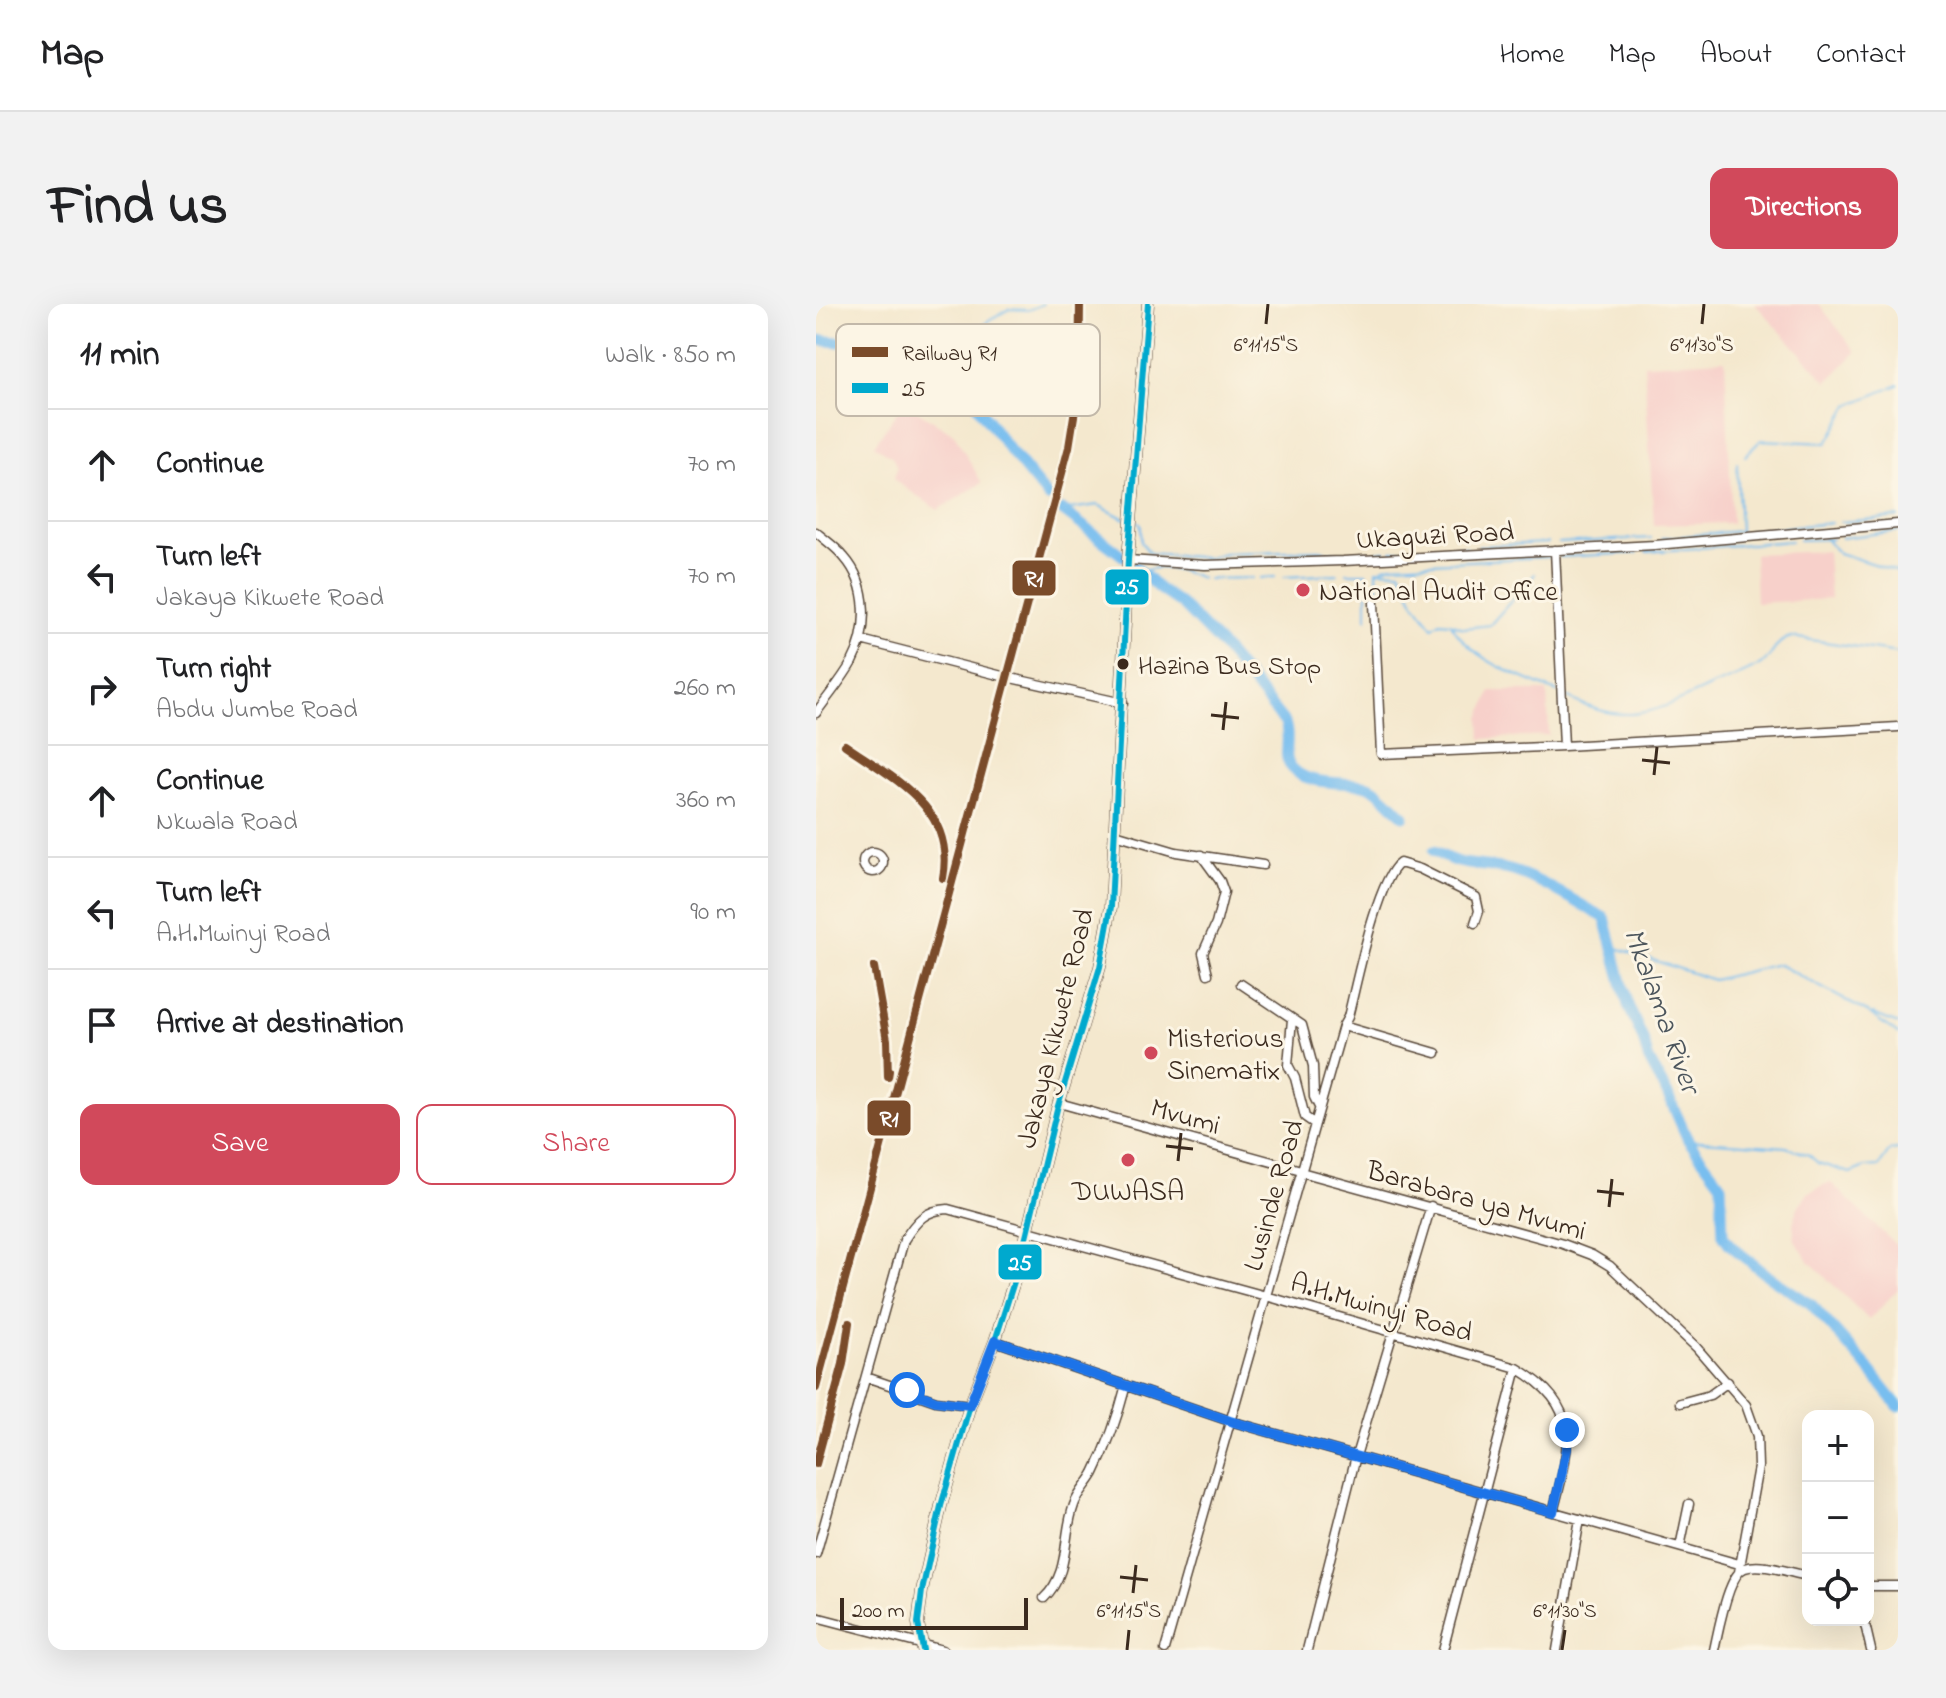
<!DOCTYPE html>
<meta charset="utf-8">
<style>
:root{--surface:#fff;--page:#f2f2f2;--text:#202124;--muted:#757577;--line:#e0e0e0;--accent:#d1495b}
body{margin:0;font-family:"Indie Flower",sans-serif;background:var(--page);color:var(--text)}
.controls{position:absolute;right:24px;bottom:24px;display:grid;overflow:hidden;border-radius:16px;box-shadow:0 8px 32px #0002}
.controls button{width:72px;height:72px;display:grid;place-items:center;padding:0;border:0;border-bottom:2px solid var(--line);background:var(--surface);color:var(--text);font:40px sans-serif}
.scale{position:absolute;left:24px;bottom:20px;width:188px;box-sizing:border-box;padding-left:8px;border:4px solid #3b2a1e;border-top:0;font-size:22px;line-height:28px;white-space:nowrap;color:#3b2a1e;-webkit-text-stroke:6px #fcf5e5;paint-order:stroke}
.stop{position:absolute;width:24px;height:24px;margin:-18px;border:6px solid #1a73e8;border-radius:50%;background:#fff}
.stop.end{background:#1a73e8;border-color:#fff;box-shadow:0 2px 8px #0008}
.list{margin:0;padding:0;list-style:none}
h2{display:flex;justify-content:space-between;align-items:center;height:104px;margin:0;padding:0 32px;font-size:34px}
h2 small{font-size:26px;font-weight:400;color:var(--muted)}
.list li{display:grid;grid-template-columns:52px 1fr auto;gap:24px;align-items:center;box-sizing:border-box;height:112px;padding:0 32px;border-top:2px solid var(--line)}
.list b{display:block;font-size:30px;white-space:nowrap}
.list p{margin:0;font-size:26px;white-space:nowrap;color:var(--muted)}
.list em{font-size:26px;font-style:normal;color:var(--muted)}
.actions{display:flex;gap:16px;padding:24px 32px}
.actions a{flex:1;padding:18px 0;border:2px solid var(--accent);border-radius:16px;text-align:center;font-size:28px;color:var(--accent)}
.actions .main{background:var(--accent);color:#fff}
.icon{flex:none;width:44px;height:44px;fill:none;stroke:currentColor;stroke-width:2;stroke-linecap:round;stroke-linejoin:round}
.map{position:relative;flex:none;width:1082px;height:1346px;overflow:hidden;border-radius:16px}
header{display:flex;align-items:center;gap:48px;box-sizing:border-box;height:112px;padding:0 40px;background:var(--surface);border-bottom:2px solid var(--line)}
header strong{font-size:38px}
nav{display:flex;gap:44px;margin-inline-start:auto;font-size:28px}
.intro{display:flex;align-items:center;justify-content:space-between;box-sizing:border-box;height:192px;padding:0 48px}
h1{margin:0;font-size:56px}
.button{padding:20px 36px;border-radius:16px;background:var(--accent);color:#fff;font-size:28px;font-weight:700}
main{display:flex;gap:48px;padding:0 48px}
aside{flex:1;background:var(--surface);border-radius:16px;box-shadow:0 8px 32px #0002}
.map>svg:first-child{display:block}
.built{fill:#f7d0ca}
.lines{fill:none;stroke-linecap:round;stroke-linejoin:round}
.stream{stroke:#78beef;stroke-width:2}
.river{stroke:#78beef;stroke-width:11}
.minor-casing{stroke:#574638;stroke-width:11}
.major-casing{stroke:#574638;stroke-width:13}
.minor{stroke:#fff;stroke-width:8}
.major{stroke:#ffbb71;stroke-width:10}
.bus-1-casing{stroke:#fcf5e5;stroke-width:12}
.bus-1{stroke:#00a9ce;stroke-width:6}
.rail-1-casing{stroke:#fcf5e5;stroke-width:14}
.rail-1{stroke:#7a4b2a;stroke-width:8}
.route{stroke:#1a73e8;stroke-width:10}
.ticks{fill:none;stroke:#3b2a1e;stroke-width:3}
.poi-dot{fill:#d1495b;stroke:#fcf5e5;stroke-width:3}
.bus-dot{fill:#3b2a1e;stroke:#fcf5e5;stroke-width:3}
.labels{text-anchor:middle;stroke-width:6;stroke-linejoin:round;paint-order:stroke}
.bus-label{font-size:26px;fill:#3b2a1e;stroke:#fcf5e5;text-anchor:start}
.street-label{font-size:28px;fill:#3b2a1e;stroke:#fcf5e5}
.poi-label{font-size:28px;fill:#3b2a1e;stroke:#fcf5e5;text-anchor:start}
.water-label{font-size:30px;font-style:italic;fill:#4d565d;stroke:#fcf5e5}
.key{fill:#fcf5e5;stroke:#c2b8a9;stroke-width:2}
.key-label{font-size:22px;fill:#3b2a1e}
.ticks-label{font-size:20px;text-anchor:middle;fill:#3b2a1e;stroke:#fcf5e5;stroke-width:6;stroke-linejoin:round;paint-order:stroke}
.line-badge{stroke:#fcf5e5;stroke-width:3}
.badge-label{font-size:22px;text-anchor:middle;font-weight:bold;fill:#fff}
</style>
<header>
<strong>Map</strong>
<nav><a>Home</a><a>Map</a><a>About</a><a>Contact</a></nav>
</header>
<div class="intro"><h1>Find us</h1><a class="button">Directions</a></div>
<main>
<aside>
<h2>11 min<small>Walk · 850 m</small></h2>
<ul class="list">
<li><svg class="icon" aria-label="ahead" viewBox="0 0 24 24"><path d="M12 20V5M6 11l6-6 6 6"/></svg><div><b>Continue</b></div><em>70 m</em></li>
<li><svg class="icon" aria-label="left" viewBox="0 0 24 24"><path d="M17 20v-9H6M10 6l-5 5 5 5"/></svg><div><b>Turn left</b><p>Jakaya Kikwete Road</p></div><em>70 m</em></li>
<li><svg class="icon" aria-label="right" viewBox="0 0 24 24"><path d="M7 20v-9h11M14 6l5 5-5 5"/></svg><div><b>Turn right</b><p>Abdu Jumbe Road</p></div><em>260 m</em></li>
<li><svg class="icon" aria-label="ahead" viewBox="0 0 24 24"><path d="M12 20V5M6 11l6-6 6 6"/></svg><div><b>Continue</b><p>Nkwala Road</p></div><em>360 m</em></li>
<li><svg class="icon" aria-label="left" viewBox="0 0 24 24"><path d="M17 20v-9H6M10 6l-5 5 5 5"/></svg><div><b>Turn left</b><p>A.H.Mwinyi Road</p></div><em>90 m</em></li>
<li><svg class="icon" aria-label="arrive" viewBox="0 0 24 24"><path d="M6 21V4h12l-3 4 3 4H6"/></svg><div><b>Arrive at destination</b></div></li>
</ul>
<div class="actions"><a class="main">Save</a><a>Share</a></div>
</aside>
<div class="map">
<svg width="1082" height="1346" viewBox="0 0 1082 1346">
<rect width="100%" height="100%" fill="#fcf5e5"/>
<filter id="ink" filterUnits="userSpaceOnUse"><feTurbulence type="fractalNoise" baseFrequency=".0125" numOctaves="2"/><feDisplacementMap in="SourceGraphic" scale="16" xChannelSelector="R" yChannelSelector="G"/><feConvolveMatrix kernelMatrix="1 2 1 2 8 2 1 2 1" color-interpolation-filters="sRGB"/></filter>
<filter id="wash" filterUnits="userSpaceOnUse"><feTurbulence type="fractalNoise" baseFrequency=".006" numOctaves="4" result="noise"/><feDisplacementMap in="SourceGraphic" scale="32" xChannelSelector="R" yChannelSelector="G"/><feGaussianBlur stdDeviation="1.8" result="paint"/><feColorMatrix in="noise" values="0 0 0 0 0 0 0 0 0 0 0 0 0 0 0 0 0 1.4 0 .05"/><feComposite in="paint" operator="in"/></filter>
<g filter="url(#wash)">
<rect width="100%" height="100%" fill="#f4e8ce"/>
<path class="built" d="M939 0H1003L1040 48 1011 78Z
M909 56 916 219 838 221 828 60Z
M88 99 138 130 166 179 122 206 81 178 78 174 81 163 76 153 58 141Z
M1011 247 1014 295 940 299 938 250Z
M675 387H731L733 431 665 435 664 414Z
M1014 878 1082 943V985L1053 1016 993 957 979 936 977 920 982 903 992 889Z"/>
<g class="lines">
<path class="stream" d="M120 61 153 37 173 16 193 5 212 6 227 0
M929 152 945 136 1011 139 1033 101 1082 81
M246 206 282 201 309 215
M321 218 325 220V238L334 249 392 254 408 249 503 246 524 250 551 248
M1024 218 1082 213
M933 227 1015 219
M846 234 924 227 921 159
M1008 234 1023 249 1082 268
M1025 234 1082 227
M983 236 1016 235
M742 239 835 234
M663 242 732 239
M576 247 651 243
M561 248 569 247
M830 248 975 237
M743 253 821 249
M566 264 576 261 733 253
M561 266 584 267 598 298 617 323 624 318 635 319C653 356 705 373 741 388
M561 267 562 300
M325 269C343 258 367 266 385 274
M531 269H550V283
M468 273 522 270
M444 274 459 273
M392 275 436 274
M551 290V315
M637 320 648 324 674 321 719 270
M751 393C812 425 840 407 898 381 913 375 935 368 949 357 961 347 957 339 975 333L1082 349
M795 642 897 676 962 660 1051 708 1082 730
M1057 710 1082 720
M872 836 970 843 993 851 1002 859 1034 869 1049 863 1063 862 1074 846 1082 845"/>
<path class="river" d="M0 36C40 40 85 40 120 61 147 77 160 101 178 125 195 149 214 171 232 193
M246 206 307 252
M320 263 343 285 365 300 408 344 469 419C475 435 467 451 473 460 489 486 537 475 555 483 564 487 580 505 588 512
M618 547C648 566 667 558 697 567 726 576 762 599 789 614L812 701 827 735 832 754 852 791 872 836 905 880 907 931 914 941 952 972 995 1000 1052 1064 1082 1102"/>
</g>
</g>
<g filter="url(#ink)">
<g class="lines">
<g class="minor-casing">
<path id="minor" d="M0 228C9 236 20 243 28 253 53 281 53 326 36 358 26 376 12 392 0 409
M739 246 748 442 1082 423
M312 256 389 261 527 257 839 241 1082 220
M558 299 565 450 748 442
M45 336 190 373 307 399
M299 530 360 548 447 561
M47 558a10 10 0 1 1 20 0a10 10 0 1 1-20 0Z
M385 551 404 577 408 588 400 620 387 649 392 670
M425 680 486 721 497 762 498 793 503 803
M476 715 472 761 479 774 489 813 499 820
M527 722 620 749
M243 799 485 866
M485 868 747 940 776 951 794 962 880 1043 930 1101 941 1132 942 1163 923 1268
M179 1037 414 1117 923 1260
M50 1073 120 1097 154 1101
M864 1099 894 1091 912 1078
M864 1243 873 1200
M0 1250 88 936C100 917 109 906 132 905L450 992 701 1064C767 1103 754 1143 737 1208
M1052 1282H1082
M228 1294C255 1268 246 1233 258 1201 262 1189 272 1180 278 1169 292 1141 302 1112 310 1081
M0 1313 127 1346
M1048 1316 1055 1346
M349 1346 527 722 532 713C540 682 561 575 584 559L604 565 660 593 663 607 659 619
M491 1346 540 1152 615 902
M627 1346 701 1064
M741 1346 764 1215
M898 1346C902 1329 912 1269 929 1264 946 1258 974 1269 992 1272"/>
</g>
<g class="major-casing">
<path id="major" d="M107 1346 102 1319 106 1287 125 1202 154 1101 179 1037 203 962 241 805 284 663 295 603 312 256 332 0"/>
</g>
<use href="#minor" class="minor"/>
<use href="#major" class="major"/>
<g class="bus-1-casing">
<path id="bus-1" d="M107 1346 102 1319 106 1287 125 1202 154 1101 179 1037 203 962 241 805 284 663 295 603 312 256 332 0"/>
</g>
<use href="#bus-1" class="bus-1"/>
<g class="rail-1-casing">
<path id="rail-1" d="M29 441C78 475 140 504 127 574
M58 663 71 736 72 773 73 767
M0 1084 253 143 263 81 264 0
M0 1160 27 1060 33 1019"/>
</g>
<use href="#rail-1" class="rail-1"/>
</g>
</g>
<g class="lines" filter="url(#ink)">
<path class="route" d="M91 1086 120 1097 154 1101 179 1037 414 1117 737 1208 751 1145V1126"/>
</g>
<path class="ticks" d="M450 20 452 0M886 20 888 0M395 411 423 414M407 426 410 398M826 456 854 459M838 471 841 443M350 842 377 845M362 857 365 829M781 887 808 890M793 903 796 875M304 1273 332 1276M317 1289 320 1261M311 1346 313 1326M746 1346 749 1326"/>
<g class="poi-dot">
<circle cx="487" cy="286" r="8"/>
<circle cx="335" cy="749" r="8"/>
<circle cx="312" cy="856" r="8"/>
</g>
<circle class="bus-dot" cx="307" cy="360" r="7"/>
<g class="labels">
<g class="bus-label">
<text x="322" y="370">Hazina Bus Stop</text>
</g>
<g class="street-label">
<text transform="translate(619 230) rotate(-3)" y="10">Ukaguzi Road</text>
<text transform="translate(238 724) rotate(-76)" y="10">Jakaya Kikwete Road</text>
<text transform="translate(370 811) rotate(16)" y="10">Mvumi</text>
<text transform="translate(456 891) rotate(-74)" y="10">Lusinde Road</text>
<text transform="translate(661 895) rotate(16)" y="10">Barabara ya Mvumi</text>
<text transform="translate(566 1002) rotate(16)" y="10">A.H.Mwinyi Road</text>
</g>
<g class="poi-label">
<text x="503" y="296">National Audit Office</text>
<text x="351" y="743">Misterious<tspan x="351" dy="32">Sinematix</tspan></text>
<text x="312" y="896" text-anchor="middle">DUWASA</text>
</g>
<g class="water-label">
<text transform="translate(847 706) rotate(70)" y="10">Mkalama River</text>
</g>
</g>
<rect x="20" y="20" width="264" height="92" rx="12" class="key"/>
<rect x="36" y="43" width="36" height="10" fill="#7a4b2a"/>
<rect x="36" y="79" width="36" height="10" fill="#00a9ce"/>
<g class="key-label">
<text x="86" y="56">Railway R1</text>
<text x="86" y="92">25</text>
</g>
<g class="ticks-label">
<text x="450" y="47">6°11'15"S</text>
<text x="886" y="47">6°11'30"S</text>
<text x="313" y="1313">6°11'15"S</text>
<text x="749" y="1313">6°11'30"S</text>
</g>
<g class="line-badge">
<rect x="195" y="255" width="46" height="38" rx="8" fill="#7a4b2a"/>
<rect x="288" y="264" width="46" height="38" rx="8" fill="#00a9ce"/>
<rect x="50" y="795" width="46" height="38" rx="8" fill="#7a4b2a"/>
<rect x="181" y="939" width="46" height="38" rx="8" fill="#00a9ce"/>
</g>
<g class="badge-label">
<text x="218" y="282">R1</text>
<text x="311" y="290">25</text>
<text x="73" y="822">R1</text>
<text x="204" y="966">25</text>
</g>
</svg>
<div class="controls">
<button>+</button>
<button>−</button>
<button><svg class="icon" aria-label="locate" viewBox="0 0 24 24"><circle cx="12" cy="12" r="6"/><path d="M12 2v4M12 18v4M2 12h4M18 12h4"/></svg></button>
</div>
<div class="scale">200 m</div>
<div class="stop" style="left:91px;top:1086px"></div>
<div class="stop end" style="left:751px;top:1126px"></div>
</div>
</main>
